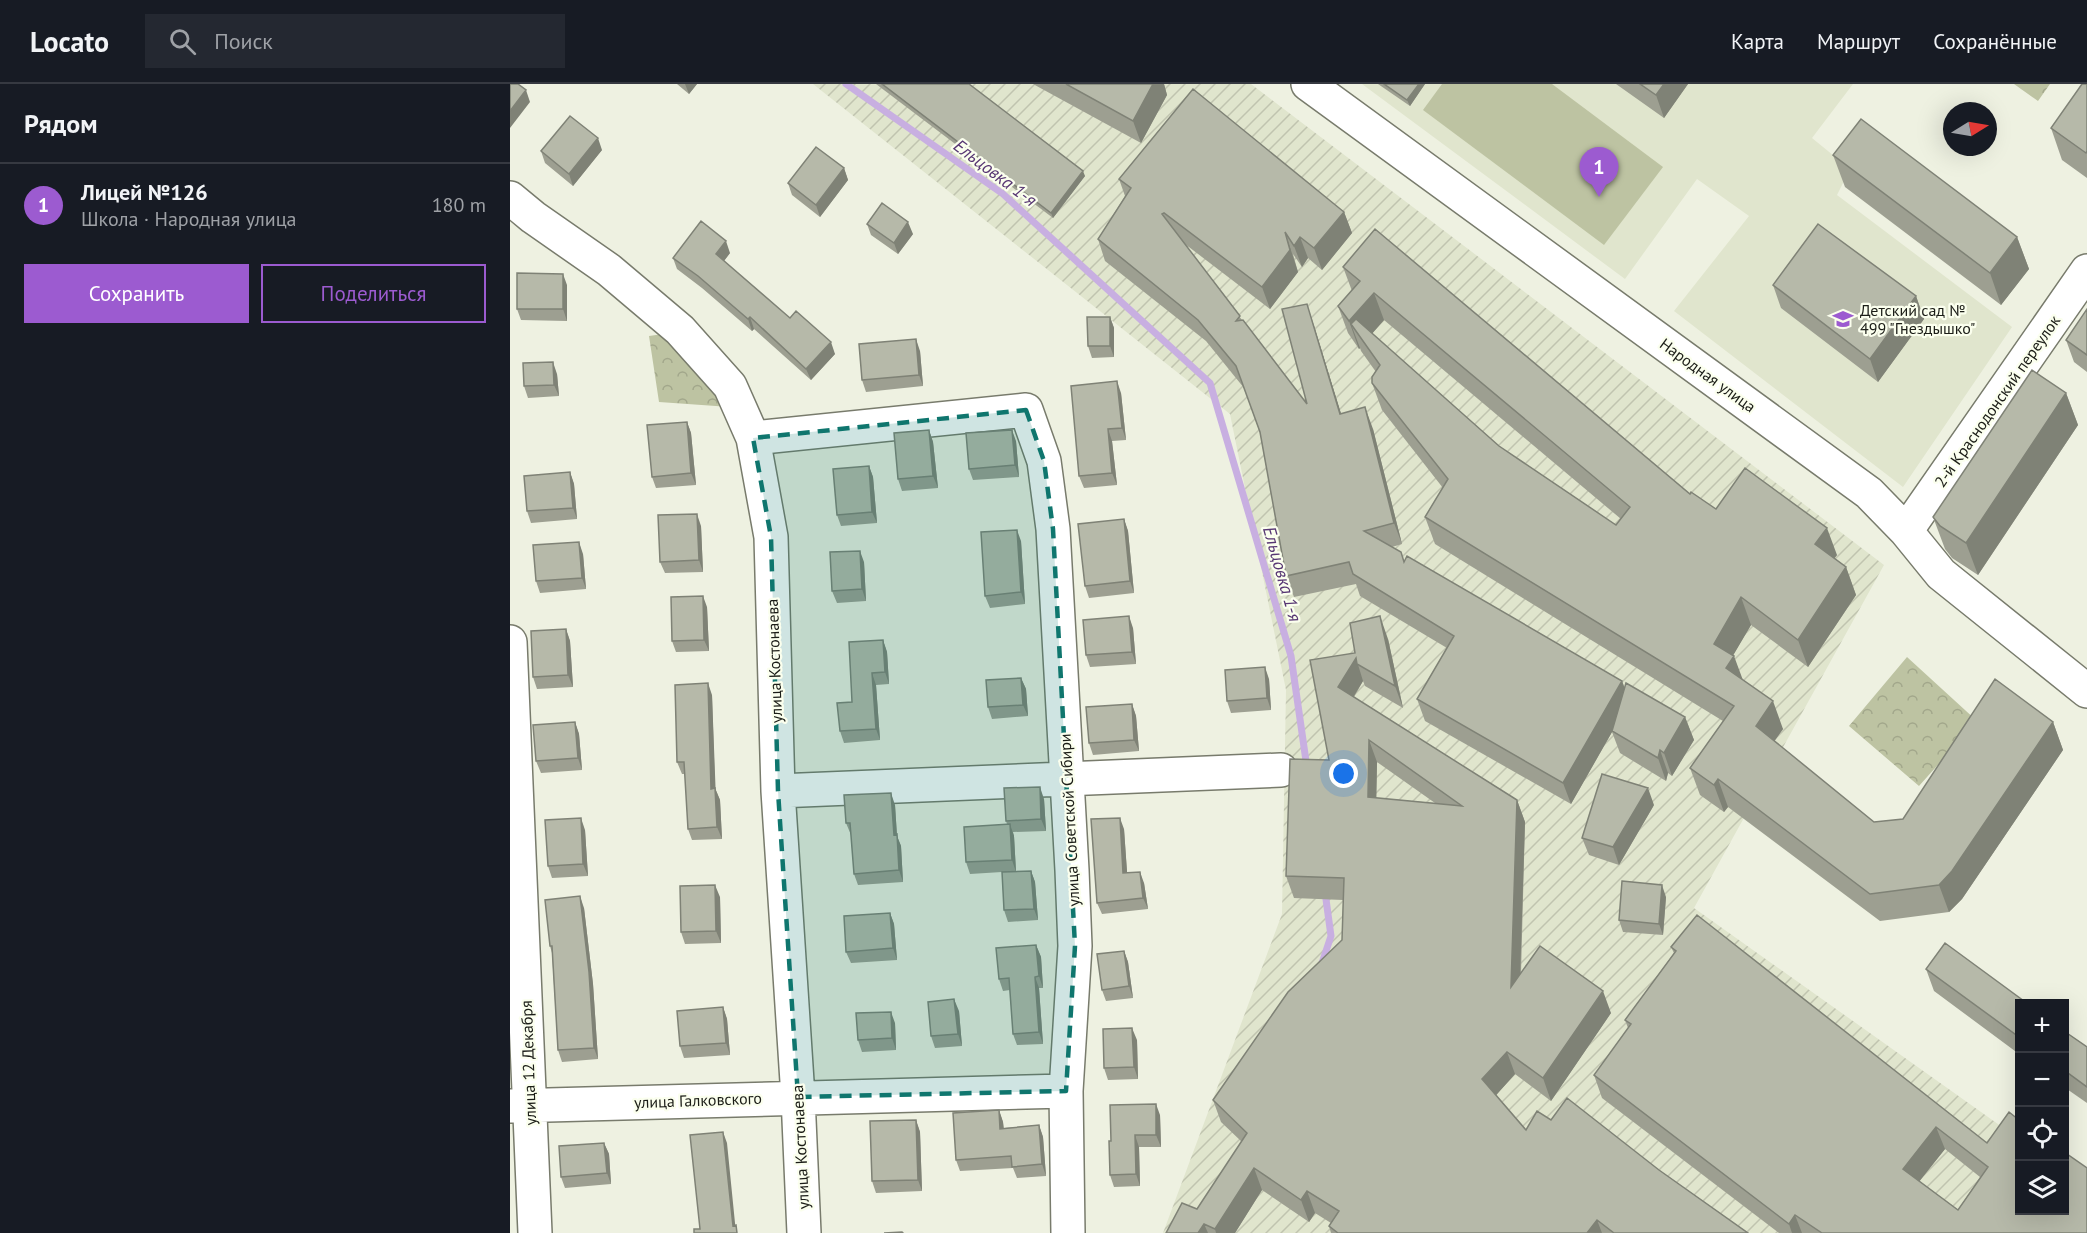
<!DOCTYPE html>
<html lang="ru">
<meta charset="utf-8">
<style>
:root{--surface:#171b24;--page:#242831;--text:#f1f3f6;--muted:#9ea1a6;--line:#363941;--accent:#9c5bd0}
body{margin:0;font-family:"PT Sans",sans-serif;background:var(--page);color:var(--text)}
.controls{position:absolute;right:18px;bottom:18px;display:grid;overflow:hidden;border-radius:0px;box-shadow:0 6px 24px #0002}
.controls button{width:54px;height:54px;display:grid;place-items:center;padding:0;border:0;border-bottom:2px solid var(--line);background:var(--surface);color:var(--text);font:30px sans-serif}
.compass{position:absolute;left:1433px;top:18px;width:54px;height:54px;border-radius:50%;background:var(--surface);box-shadow:0 6px 24px #0002;rotate:79deg}
.you{position:absolute;left:834px;top:690px;width:21px;height:21px;margin:-15px;border:4px solid #fff;border-radius:50%;background:#1a73e8;box-shadow:0 0 0 9px #1a73e833}
.badge{display:grid;place-items:center;width:39px;height:39px;border-radius:50%;background:var(--accent);color:#fff;font-size:20px;font-weight:700}
.pin{position:absolute;translate:-50% -50px;filter:drop-shadow(0 2px 3px #0008)}
.pin::after{content:'';position:absolute;top:32px;width:21px;height:18px;background:inherit;clip-path:polygon(0 0,100% 0,50% 100%)}
.list{margin:0;padding:0;list-style:none}
h2{display:flex;justify-content:space-between;align-items:center;height:78px;margin:0;padding:0 24px;font-size:26px}
h2 small{font-size:20px;font-weight:400;color:var(--muted)}
.list li{display:grid;grid-template-columns:39px 1fr auto;gap:18px;align-items:center;box-sizing:border-box;height:84px;padding:0 24px;border-top:2px solid var(--line)}
.list b{display:block;font-size:22px;white-space:nowrap}
.list p{margin:0;font-size:20px;white-space:nowrap;color:var(--muted)}
.list em{font-size:20px;font-style:normal;color:var(--muted)}
.actions{display:flex;gap:12px;padding:18px 24px}
.actions a{flex:1;padding:14px 0;border:2px solid var(--accent);border-radius:0px;text-align:center;font-size:21px;color:var(--accent)}
.actions .main{background:var(--accent);color:#fff}
.icon{flex:none;width:33px;height:33px;fill:none;stroke:currentColor;stroke-width:2;stroke-linecap:round;stroke-linejoin:round}
.map{position:relative;flex:none;width:1577px;height:1149px;overflow:hidden}
header{display:flex;align-items:center;gap:36px;box-sizing:border-box;height:84px;padding:0 30px;background:var(--surface);border-bottom:2px solid var(--line)}
header strong{font-size:28px}
nav{display:flex;gap:33px;margin-inline-start:auto;font-size:21px}
.search{width:420px;height:54px;background:var(--page);display:flex;align-items:center;gap:15px;box-sizing:border-box;padding:0 21px;border-radius:0px;color:var(--muted);font-size:22px}
main{display:flex}
aside{flex:1;background:var(--surface)}
.map>svg:first-child{display:block}
.built{fill:#e0e5cd}
.industrial{fill:url(#industrial-furrows)}
.forest{fill:url(#forest-crowns)}
.pitch{fill:#bdc3a2}
.lines{fill:none;stroke-linecap:round;stroke-linejoin:round}
.stream{stroke:#c8afe1;stroke-width:7}
.minor-casing{stroke:#787b6c;stroke-width:36}
.minor{stroke:#fff;stroke-width:33}
.wall{fill:#9d9f91;fill-rule:evenodd}
.shaded-wall{fill:#7f8276}
.building{fill:#b6b9a9;stroke:#7f8276;stroke-width:1.5;fill-rule:evenodd}
.marked{fill:#0f766e;fill-opacity:0.2;stroke:#0f766e;stroke-width:4.5;stroke-dasharray:12 8;stroke-linejoin:round}
.labels{text-anchor:middle;stroke-width:4.5;stroke-linejoin:round;paint-order:stroke}
.poi-label{font-size:16px;fill:#1b1d17;stroke:#fbffee;text-anchor:start}
.street-label{font-size:16px;fill:#1b1d17;stroke:#fbffee}
.water-label{font-size:18px;font-style:italic;fill:#573673;stroke:#fbffee}
</style>
<header>
<strong>Locato</strong>
<div class="search"><svg class="icon" aria-label="search" viewBox="0 0 24 24"><circle cx="10" cy="10" r="6"/><path d="M15 15l6 6"/></svg>Поиск</div>
<nav><a>Карта</a><a>Маршрут</a><a>Сохранённые</a></nav>
</header>
<main>
<aside>
<h2>Рядом<small></small></h2>
<ul class="list">
<li><span class="badge">1</span><div><b>Лицей №126</b><p>Школа · Народная улица</p></div><em>180 m</em></li>
</ul>
<div class="actions"><a class="main">Сохранить</a><a>Поделиться</a></div>
</aside>
<div class="map">
<svg width="1577" height="1149" viewBox="0 0 1577 1149">
<defs>
<pattern id="industrial-furrows" width="10" height="10" patternUnits="userSpaceOnUse" patternTransform="scale(1.5)"><rect width="10" height="10" fill="#e0e5cd"/><path d="M-1 1l2-2M0 10L10 0M9 11l2-2" fill="none" stroke="#c0c4af"/></pattern>
<pattern id="forest-crowns" width="20" height="18" patternUnits="userSpaceOnUse" patternTransform="scale(1.5)"><rect width="20" height="18" fill="#bdc3a2"/><path d="M2 6a3 3 0 1 1 6 0M12 15a3 3 0 1 1 6 0" fill="none" stroke="#a2a78b"/></pattern>
</defs>
<rect width="100%" height="100%" fill="#eef1e1"/>
<path class="built" d="M852 0H1343L1302 54 1340 85 1327 111 1502 243 1393 403 1164 227 1239 132 1187 95 1115 195Z"/>
<path class="industrial" d="M303 0H741L1374 481 1184 824 1509 1055 1510 1126H1554L1577 1149H653L772 830 776 606 720 330Z"/>
<path class="forest" d="M1504 0H1540L1528 17Z
M160 249 220 323 149 318 139 252Z
M1397 573 1467 637 1409 702 1339 642Z"/>
<path class="pitch" d="M932 0H1042L1153 83 1094 161 913 26Z"/>
<g class="lines">
<path class="stream" d="M336 0 493 110 700 299 781 572 797 684
M811 882 821 852 815 808"/>
<g class="minor-casing">
<path id="minor" d="M798 0 1359 409 1396 447 1431 490 1577 607
M0 114 23 133 99 186 170 246 220 302 243 354 261 453 268 707 288 1013 294 1149
M243 354 516 326 534 377 543 445 562 786 565 862 556 1007 558 1149
M1396 447 1577 187
M0 558 25 1149
M268 707 771 686
M0 1022 556 1007"/>
</g>
<use href="#minor" class="minor"/>
</g>
<path class="wall" d="M167 0H187L179 10Z
M366 0H459L575 92 543 134Z
M523 0H654L657 11 631 59Z
M868 0H915L900 22Z
M1106 0H1178L1154 34Z
M1577 0V94L1552 76 1541 44Z
M92 66 63 102 35 79 31 67Z
M1323 71 1507 153 1519 185 1491 221 1335 103Z
M334 84 338 96 310 133 282 111 278 99Z
M609 95 834 128 842 149 812 186 798 174 792 183 783 170 788 188 760 225 675 160 732 236 797 320 804 242 831 330 863 345 892 460 882 463 895 477 1112 597 1115 605 1175 633 1184 656 1162 692 1158 689 1156 697 1110 669 1102 648 1061 720 915 637 907 615 937 564 850 512 846 500 784 513 776 492 750 349 734 304 696 257 595 177 588 155 615 112Z
M357 140 403 150 388 170 361 151Z
M220 169 214 177 280 234 325 270 301 296 244 245 242 247 192 204 167 185 163 174Z
M833 183 1180 410 1206 425 1327 471 1324 474 1336 483 1346 511 1298 583 1241 541 1223 571 1232 596 1273 645 1264 657 1364 738 1393 735 1543 638 1553 666 1452 815 1439 828 1370 837 1218 723 1214 728 1190 711 1180 684 1213 637 925 460 915 433 933 404 872 326 862 299 866 288 851 267 850 264 849 265 838 249 828 222 842 207ZM874 236 1111 435 1106 441 989 362 862 249Z
M57 201V237L11 236 7 225Z
M1263 201 1406 212 1414 235 1368 298 1271 224Z
M1577 225V288L1564 278 1556 256Z
M600 233 604 244V273L582 274 578 262Z
M410 267 413 302 356 308 352 296Z
M47 290 49 312 18 314 14 302Z
M611 309 616 356 602 357 607 401 574 404 569 392Z
M1556 309 1568 341 1468 491 1442 474 1435 465 1423 433Z
M177 338 181 349 186 401 146 404 142 393Z
M419 346 423 358 428 404 392 407 388 395Z
M506 357 509 393 463 396 459 385Z
M359 382 363 393 367 439 331 442 327 431Z
M60 388 64 400 67 435 21 439 17 427Z
M614 435 618 447 624 509 579 514 575 502Z
M191 442 193 488 155 489 150 478Z
M511 457 515 520 480 524 475 512Z
M73 470 76 505 30 509 26 497Z
M354 478 356 517 327 519 322 507Z
M197 523 199 567 166 568 162 557Z
M623 544 626 580 580 583 576 571Z
M56 545 60 557 63 603 27 605 23 593Z
M878 555 893 624 855 602 853 597 844 613 1007 716 1015 738 1011 890 1101 929 1041 1017 1005 990 986 1011 1016 1046 1041 1036 1149 1086 1238 1149H821L819 1142 821 1139 805 1129 799 1138 752 1106 725 1149H656L687 1125 732 1058 711 1038 703 1016 832 856 833 816 784 814 776 792 819 676 845 569ZM867 678 925 719 866 714Z
M373 556 377 568 379 600 366 601 370 656 334 659 330 647 342 618Z
M511 594 516 605 518 632 482 635 478 623Z
M759 595 761 626 721 629 717 617Z
M202 611 205 704 210 716 212 755 182 756 178 745 175 690H172L167 678Z
M622 620 626 632 629 667 583 671 579 659Z
M65 638 69 650 72 686 31 689 26 677Z
M534 715 536 747 503 748 504 752 506 787H521L525 798 528 836 498 838 494 826 492 788 460 790 456 778 497 740 496 737Z
M385 721 387 752 391 762 393 798 348 801 344 790 341 751 336 739Z
M1144 721 1109 781 1079 771 1072 754Z
M614 745 617 789 634 799 638 825 592 830 587 819Z
M75 746 78 792 42 794 38 782Z
M210 813 211 859 175 860 171 848Z
M1156 813 1153 851 1113 848 1109 836Z
M74 824 83 900 88 975 52 978 48 966 42 869 40 862Z
M380 829 384 840 387 876 341 879 336 868Z
M1187 831 1577 1149H1269L1092 1014 1084 991 1118 944 1115 936 1164 869 1161 863ZM1435 1065 1470 1093 1448 1126 1409 1097Z
M526 861 531 873 533 904H529L533 960 507 961 503 950 500 906 493 907 489 895Z
M614 867 618 878 623 914 596 917 592 906Z
M1416 885 1509 920V970L1424 907Z
M213 923 217 935 220 971 174 974 170 962Z
M449 927 452 962 425 964 421 952Z
M385 939 386 966 352 968 348 956Z
M1554 947 1577 963V1019L1554 1003Z
M627 956 628 995 598 996 594 984Z
M489 1026 493 1038 494 1044 529 1041 533 1053 536 1092 507 1094 503 1084 450 1087 446 1076Z
M650 1031 651 1063H629L630 1102 604 1103 600 1091 601 1057Z
M406 1036 410 1048 412 1107 366 1109 362 1097Z
M94 1059 99 1070 101 1100 55 1104 51 1093Z"/>
<path class="shaded-wall" d="M175 0H187L179 10Z
M643 0H654L657 11 631 59 623 37Z
M909 0H915L900 22 897 16Z
M1154 0H1178L1154 34 1146 11Z
M16 6 20 18 0 44V27Z
M88 54 92 66 63 102 59 90Z
M334 84 338 96 310 133 306 121Z
M573 87 575 92 543 134 541 129Z
M834 128 842 149 812 186 804 164Z
M398 138 403 150 388 170 384 159Z
M775 148 788 188 760 225 752 203Z
M790 153 798 174 792 183 784 162Z
M1507 153 1519 185 1491 221 1480 189Z
M216 157 220 169 210 182 206 170Z
M53 190 57 201V237L53 225Z
M864 209 874 236 854 259 841 240 850 264 849 265 839 237Z
M1406 212 1414 235 1368 298 1360 275Z
M797 220 804 242 838 352 830 330Z
M240 233 244 245 242 247 238 235Z
M600 233 604 244V273L600 262Z
M406 255 410 267 413 302 409 291Z
M321 258 325 270 301 296 296 285Z
M43 278 47 290 49 312 44 301Z
M607 297 611 309 616 356 612 344Z
M1556 309 1568 341 1468 491 1456 459Z
M855 323 863 345 892 460 884 439Z
M177 338 181 349 186 401 181 389Z
M598 345 602 357 607 401 602 389Z
M419 346 423 358 428 404 423 392Z
M502 346 506 357 509 393 505 381Z
M359 382 363 393 367 439 362 428Z
M60 388 64 400 67 435 63 424Z
M187 430 191 442 193 488 189 476Z
M614 435 618 447 624 509 620 497Z
M1317 444 1327 471 1315 487 1305 460Z
M507 446 511 457 515 520 511 508Z
M69 458 73 470 76 505 72 494Z
M350 467 354 478 356 517 352 505Z
M1336 483 1346 511 1298 583 1288 556Z
M193 512 197 523 199 567 194 556Z
M1231 513 1241 541 1214 587 1204 560Z
M619 532 623 544 626 580 622 568Z
M870 532 878 555 893 624 885 602Z
M56 545 60 557 63 603 58 591Z
M373 556 377 568 379 600 375 588Z
M1224 572 1234 599 1216 584Z
M846 574 853 597 836 625 828 603Z
M755 583 759 595 761 626 757 614Z
M362 589 366 601 370 656 366 645Z
M511 594 516 605 518 632 513 621Z
M1112 597 1120 619 1102 647V648L1061 720 1053 699Z
M198 599 202 611 206 716 201 705Z
M1263 617 1273 645 1256 669 1246 642Z
M622 620 626 632 629 667 624 656Z
M1175 633 1184 656 1162 692 1154 669Z
M65 638 69 650 72 686 68 674Z
M1543 638 1553 666 1452 815 1439 828 1429 801Z
M859 656 867 678 866 735 858 713Z
M1150 666 1158 689 1156 697 1148 674Z
M1208 695 1218 723 1214 728 1204 701Z
M530 703 534 715 536 747 531 735Z
M205 704 210 716 212 755 207 743Z
M1138 704 1144 721 1109 781 1103 763Z
M381 709 385 721 387 752 391 762 393 798 389 786 384 751Z
M1007 716 1015 738 1009 925 1001 903Z
M71 734 75 746 78 792 73 780Z
M610 734 614 745 618 801 613 789Z
M500 740 504 752 506 788 502 776Z
M521 787 525 798 528 836 524 825Z
M630 788 634 799 638 825 633 814Z
M205 801 210 813 211 859 206 847Z
M1152 801 1156 813 1153 851 1149 840Z
M70 812 74 824 83 900 88 975 84 964Z
M380 829 384 840 387 876 383 864Z
M526 861 531 873 533 904 529 892Z
M614 867 618 878 623 914 619 902Z
M525 893 529 904 533 960 529 948Z
M1093 907 1101 929 1041 1017 1033 994Z
M444 915 449 927 452 962 448 950Z
M213 923 217 935 220 971 216 959Z
M381 928 385 939 386 966 382 954Z
M622 944 627 956 628 995 624 983Z
M997 968 1005 990 980 1018 972 995Z
M646 1020 650 1031 651 1063 646 1051Z
M489 1026 493 1038 494 1056 490 1045Z
M406 1036 410 1048 412 1107 408 1096Z
M529 1041 533 1053 536 1092 532 1080Z
M1426 1043 1435 1065 1401 1108 1393 1085Z
M213 1048 217 1059 226 1149 223 1142Z
M625 1051 629 1063 630 1102 626 1090Z
M94 1059 99 1070 101 1100 97 1089Z
M744 1084 752 1106 725 1149H706L705 1145Z
M797 1107 805 1129 799 1138 791 1116Z
M1285 1131 1292 1149H1282L1279 1140Z
M1087 1136 1092 1149H1077Z
M694 1140 698 1149H688Z"/>
<path class="building" d="M0 0H8L16 6 0 27Z
M372 0H459L573 87 541 129Z
M556 0H643L623 37Z
M874 0H909L897 16Z
M1130 0H1154L1146 11Z
M1572 0H1577V67L1576 69 1541 44Z
M683 5 834 128 804 164 790 153 784 162 775 148 780 166 752 203 654 129 652 130 730 232 726 237 733 236 797 320 772 225 797 220 830 330 855 323 884 439 854 447 891 468 894 478 897 472 1112 597 1053 699 907 615 944 552 843 490 839 478 776 492 750 348 726 282 688 236 588 155 621 104 609 95Z
M60 32 88 54 59 90 31 67Z
M1351 35 1507 153 1480 189 1323 71Z
M306 63 334 84 306 121 278 99Z
M372 119 398 138 384 159 357 140Z
M191 137 216 157 206 170 280 234 286 227 321 258 296 285 240 233 238 235 188 192 163 174Z
M1308 140 1406 212 1360 275 1263 201Z
M865 145 1180 410 1181 408 1206 425 1235 384 1317 444 1305 460 1336 483 1288 556 1231 513 1204 560 1224 572 1216 584 1263 617 1246 642 1364 738 1393 735 1485 595 1543 638 1442 787 1429 801 1360 810 1208 695 1204 701 1180 684 1224 622 915 433 938 395 862 299V293L870 281 841 240 846 235 989 362 1106 441 1120 423 864 209 839 237 828 222 850 197 833 183Z
M7 189 53 190V225H7Z
M1577 225V271L1556 256Z
M577 233H600V262H578Z
M406 255 409 291 352 296 349 260Z
M43 278 44 301 14 302 13 279Z
M1522 286 1556 309 1456 459 1430 442 1423 433Z
M607 297 612 344 598 345 602 389 569 392 561 302Z
M177 338 181 389 142 393 137 341Z
M419 346 423 392 388 395 384 349Z
M502 346 505 381 459 385 456 349Z
M359 382 362 428 327 431 323 385Z
M60 388 63 424 17 427 14 392Z
M187 430 189 476 150 478 148 431Z
M614 435 620 497 575 502 568 440Z
M507 446 511 508 475 512 471 448Z
M69 458 72 494 26 497 23 461Z
M350 467 352 505 322 507 320 468Z
M193 512 194 556 162 557 161 513Z
M619 532 622 568 576 571 573 536Z
M870 532 885 602 847 580 846 574 828 603 1007 716 1001 903 1030 862 1093 907 1033 994 997 968 972 995 1016 1046 1027 1027 1041 1036 1057 1014 1149 1086 1238 1149H1104L1087 1136 1077 1149H828L819 1142 829 1127 797 1107 791 1116 744 1084 705 1145 694 1140 688 1149H656L672 1119 687 1125 737 1049 703 1016 778 908 832 856 834 794 776 792 780 675 819 676 800 576 845 569 840 539ZM859 656 952 722 858 713Z
M56 545 58 591 23 593 21 547Z
M373 556 375 588 362 589 366 645 330 647 327 619 342 618 339 558Z
M755 583 757 614 717 617 715 586Z
M511 594 513 621 478 623 476 596Z
M198 599 201 705 205 704 207 743 178 745 174 678H167L165 601Z
M1116 599 1175 633 1154 669 1150 666 1148 674 1102 647Z
M622 620 624 656 579 659 576 623Z
M65 638 68 674 26 677 23 641Z
M1092 690 1138 704 1103 763 1072 754Z
M530 703 531 735 496 737 494 704Z
M381 709 384 751 387 750 389 786 344 790 340 739H336L334 711Z
M71 734 73 780 38 782 35 736Z
M610 734 613 789 630 788 633 814 587 819 581 735Z
M500 740 502 776 456 778 454 743Z
M521 787 524 825 494 826 492 788Z
M1112 797 1152 801 1149 840 1109 836Z
M205 801 206 847 171 848 170 802Z
M70 812 79 888 84 964 48 966 42 862H40L35 816Z
M380 829 383 864 336 868 334 832Z
M1187 831 1477 1059 1499 1028 1509 1036V1126H1554V1068L1577 1084V1149H1312L1285 1131 1279 1140 1084 991 1121 940 1115 936 1166 867 1161 863ZM1426 1043 1478 1083 1448 1126 1393 1085Z
M1435 859 1518 920H1509V953L1416 885Z
M526 861 529 892 525 893 529 948 503 950 499 894 489 895 486 864Z
M614 867 619 902 592 906 587 870Z
M444 915 448 950 421 952 418 918Z
M213 923 216 959 170 962 167 927Z
M381 928 382 954 348 956 346 929Z
M622 944 624 983 594 984 593 945Z
M1554 947 1577 963V1003L1554 986Z
M646 1020V1051H625L626 1090 600 1091 599 1057H601L600 1021Z
M489 1026 490 1045 529 1041 532 1080 502 1083 501 1072 446 1076 443 1029Z
M406 1036 408 1096 362 1097 360 1037Z
M213 1048 223 1142 226 1141 227 1149H184V1145H190L180 1051Z
M94 1059 97 1089 51 1093 49 1062Z
M392 1148 393 1149H374Z"/>
<path class="marked" d="M516 326 534 377 543 445 565 862 556 1007 288 1013 268 707 261 453 243 354Z"/>
<defs>
<g id="school-bare" transform="scale(1.62)"><path d="M0-5L7-2L0 1L-7-2ZM-4 1L0 2.5L4 1V4Q0 6-4 4Z" fill="#9c5bd0" stroke="#fbffee" stroke-width="2.5" paint-order="stroke"/></g>
</defs>
<g fill-rule="evenodd">
<use href="#school-bare" x="1333" y="235"/>
</g>
<g class="labels">
<g class="poi-label">
<text x="1350" y="232">Детский сад №<tspan x="1350" dy="18">499 "Гнездышко"</tspan></text>
</g>
<g class="street-label">
<text transform="translate(1198 291) rotate(36)" y="6">Народная улица</text>
<text transform="translate(1487 317) rotate(-55)" y="6">2-й Краснодонский переулок</text>
<text transform="translate(264 577) rotate(-92)" y="6">улица Костонаева</text>
<text transform="translate(559 736) rotate(-93)" y="6">улица Советской Сибири</text>
<text transform="translate(18 979) rotate(-92)" y="6">улица 12 Декабря</text>
<text transform="translate(188 1016) rotate(-2)" y="6">улица Галковского</text>
<text transform="translate(290 1063) rotate(-93)" y="6">улица Костонаева</text>
</g>
<g class="water-label">
<text transform="translate(485 89) rotate(37)" y="6">Ельцовка 1-я</text>
<text transform="translate(772 490) rotate(74)" y="6">Ельцовка 1-я</text>
</g>
</g>
</svg>
<div class="controls">
<button>+</button>
<button>−</button>
<button><svg class="icon" aria-label="locate" viewBox="0 0 24 24"><circle cx="12" cy="12" r="6"/><path d="M12 2v4M12 18v4M2 12h4M18 12h4"/></svg></button>
<button><svg class="icon" aria-label="layers" viewBox="0 0 24 24"><path d="M12 4l9 5-9 5-9-5zM3 14l9 5 9-5"/></svg></button>
</div>
<svg class="compass" viewBox="-18 -18 36 36"><path d="M0-13l5 13h-10z" fill="#e53935"/><path d="M0 13l5-13h-10z" fill="#9ea1a6"/></svg>
<div class="you"></div>
<div class="pin badge" style="left:1089px;top:113px">1</div>
</div>
</main>
